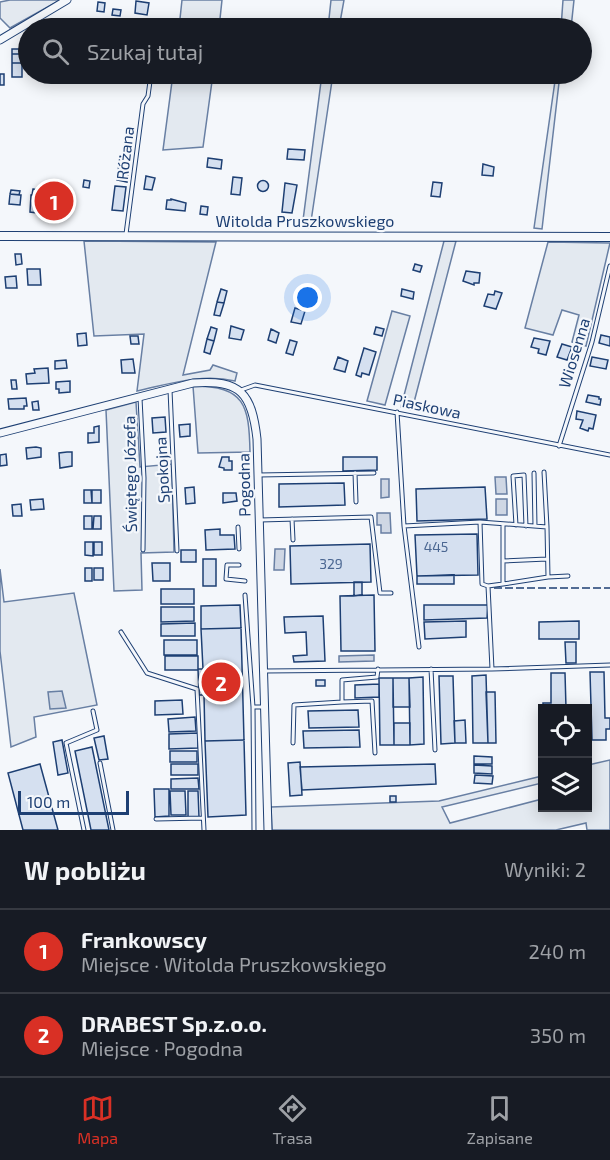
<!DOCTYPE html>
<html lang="pl">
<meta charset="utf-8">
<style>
:root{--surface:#171b24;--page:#242831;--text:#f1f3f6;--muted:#9ea1a6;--line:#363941;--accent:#d93025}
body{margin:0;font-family:"Exo 2",sans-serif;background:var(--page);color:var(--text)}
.controls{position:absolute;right:18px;bottom:18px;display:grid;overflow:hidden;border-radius:0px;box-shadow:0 3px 15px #0003}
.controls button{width:54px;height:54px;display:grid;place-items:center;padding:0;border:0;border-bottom:2px solid var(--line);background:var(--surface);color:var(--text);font:30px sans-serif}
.scale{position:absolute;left:18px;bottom:15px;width:111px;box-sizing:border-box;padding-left:6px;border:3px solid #1d3f73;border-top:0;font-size:16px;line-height:21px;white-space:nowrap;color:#1d3f73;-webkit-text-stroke:4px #f4f7fb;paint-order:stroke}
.you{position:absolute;left:308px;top:298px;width:21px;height:21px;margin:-15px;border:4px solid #fff;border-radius:50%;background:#1a73e8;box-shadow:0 0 0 9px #1a73e833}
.badge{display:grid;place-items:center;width:39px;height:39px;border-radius:50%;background:var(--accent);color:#fff;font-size:20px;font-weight:700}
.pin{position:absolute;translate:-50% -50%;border:3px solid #fff;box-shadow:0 2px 6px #0006}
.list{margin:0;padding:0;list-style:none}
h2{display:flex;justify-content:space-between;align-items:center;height:78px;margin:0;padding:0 24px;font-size:26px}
h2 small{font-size:20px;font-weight:400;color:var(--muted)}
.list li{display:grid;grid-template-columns:39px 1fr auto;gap:18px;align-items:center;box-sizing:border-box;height:84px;padding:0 24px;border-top:2px solid var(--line)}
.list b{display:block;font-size:22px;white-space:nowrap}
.list p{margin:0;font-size:20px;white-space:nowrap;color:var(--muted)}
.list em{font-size:20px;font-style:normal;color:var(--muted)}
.icon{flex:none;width:33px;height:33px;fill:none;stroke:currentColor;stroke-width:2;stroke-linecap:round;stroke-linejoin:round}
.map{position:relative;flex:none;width:610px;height:830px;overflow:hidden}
.search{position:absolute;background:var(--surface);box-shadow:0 3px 15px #0003;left:18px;right:18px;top:18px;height:66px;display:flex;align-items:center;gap:15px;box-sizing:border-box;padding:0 21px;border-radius:33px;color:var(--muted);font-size:22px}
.sheet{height:246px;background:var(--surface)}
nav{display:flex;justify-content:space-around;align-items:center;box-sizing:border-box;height:84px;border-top:2px solid var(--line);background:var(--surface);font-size:16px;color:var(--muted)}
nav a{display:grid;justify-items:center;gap:3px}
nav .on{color:var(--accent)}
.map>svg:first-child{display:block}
.green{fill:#e3e9f0;stroke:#687fa3;stroke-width:1.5}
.water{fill:#cfd7e4;stroke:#687fa3;stroke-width:1.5}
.building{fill:#d5e0f0;stroke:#1d3f73;stroke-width:1.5}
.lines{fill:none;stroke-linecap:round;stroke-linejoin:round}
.service-casing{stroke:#1d3f73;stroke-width:5}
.minor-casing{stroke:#1d3f73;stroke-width:9}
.tertiary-casing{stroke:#1d3f73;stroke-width:10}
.service{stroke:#f4f7fb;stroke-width:3}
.minor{stroke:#f4f7fb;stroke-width:7}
.tertiary{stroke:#f4f7fb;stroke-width:8}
.fence{stroke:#1d3f73;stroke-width:1.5;stroke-dasharray:8 3;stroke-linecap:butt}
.labels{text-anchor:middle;stroke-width:4.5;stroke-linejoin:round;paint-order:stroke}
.number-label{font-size:14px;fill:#4b6792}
.street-label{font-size:16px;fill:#1d3f73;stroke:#f4f7fb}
</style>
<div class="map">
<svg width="610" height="830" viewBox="0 0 610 830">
<rect width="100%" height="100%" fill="#f4f7fb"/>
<path class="green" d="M10 0H60L10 28 0 18V2Z
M182 0H222L219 28H179Z
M331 0H344L339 28H328Z
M563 0H574L571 28H561Z
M173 74H213L203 147 163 150Z
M322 74H333L310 228H302Z
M556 74H560L542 229 534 228Z
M84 241 216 242 183 375 210 370 213 365 237 373 235 381C201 373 170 384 137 391L144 334 94 336Z
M444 241H456L412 410 401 407Z
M548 242 610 243 586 346 572 342 579 315 562 310 553 335 525 328Z
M392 311 410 316 385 405 367 401Z
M193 386C245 386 249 405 250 452L198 453Z
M136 402 140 467 172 464 174 552 141 553 142 590 114 591 106 410Z
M0 569 4 602 74 593 97 705 34 717 36 737 11 747 0 651Z
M610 760V830H587L586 823 556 830H272L271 807 439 801 542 776V783L442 807 450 823 542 799V808H588V765Z"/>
<path class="water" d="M495 477H506L507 494H496Z
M381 479H389V497L381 498Z
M496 499H507V515H496Z
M377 513H390L391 533H381V525H377Z
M275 549H285L284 570H274Z
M374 655V661L339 662V656Z
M62 691 66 708 50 709 48 692Z"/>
<path class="building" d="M136 1 149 3 147 15 135 13Z
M98 2 105 3 104 12 97 11Z
M113 9 121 10 120 16 112 15Z
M84 19 95 20 94 28H80V22H83Z
M12 49H22V54H12Z
M12 54H22V63H12Z
M12 63H22V77H12Z
M0 74H4V85H0Z
M288 149 305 150 304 160 287 159Z
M120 156 130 157 127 182 117 180Z
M208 158 222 160 221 169 207 167Z
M483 164 494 167 493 176 482 175Z
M146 176 155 178 152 190 144 189Z
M233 177 242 178 240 195 231 194Z
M84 180 90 181 89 188 83 187Z
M257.5 186a5.5 5.5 0 1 1 11 0a5.5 5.5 0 1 1-11 0Z
M433 182 442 183 440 197 431 196Z
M285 183 297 185 292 213 282 212Z
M115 186 126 187 123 211 112 210Z
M33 189 39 190V196L32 195Z
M11 190 20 191 19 195 10 194Z
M10 194 21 195 20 205 9 204Z
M50 194 61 195 59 208 48 206Z
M31 195 42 196 41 210 37 213 30 212Z
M171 199 186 203 185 211 166 209 167 200H171Z
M201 206 208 207 207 215 200 214Z
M15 254H21L22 264 16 265Z
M415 264 422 266 420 272 413 270Z
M27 269H40L41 285H28Z
M466 271 480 273 479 283H474V285L463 281Z
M16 276 17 288H6L5 277Z
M221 289 227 291 224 303 217 302Z
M402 289 414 292 413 299 401 296Z
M495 291 502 293 496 309 484 306 488 294 494 295Z
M217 302 224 303 220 316 214 315Z
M295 308 305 311 301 324 291 322Z
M231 326 244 330 241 340 229 338Z
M211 327 217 329 214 341 207 339Z
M376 327 384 329 382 336 374 334Z
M271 329 279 333 276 343 268 340Z
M86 333 87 345 78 346 77 334Z
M601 335 610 337V346L599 343Z
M130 336H138L139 344H131Z
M534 338 550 341 546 355 538 353 539 349 531 347Z
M207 339 214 341 210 354 204 352Z
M290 340 297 342 293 355 286 353Z
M562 344 572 347 567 360 557 357Z
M364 348 376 352 369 375 362 373 361 377 356 375Z
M338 357 348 361 345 372 334 369Z
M592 357 608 360 606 369 590 366Z
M133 359 135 373H122L121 360Z
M66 360 67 368 55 369V361Z
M48 368 49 383 27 384 26 374 35 373 34 369Z
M11 380H16L17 389H12Z
M70 381V392L59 393V389H56V382Z
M588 395 599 397V399H601L600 405 586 402Z
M26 398 27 406H24V409H9L8 399Z
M38 401 39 410H33L32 402Z
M577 411 596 415 593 429 589 428 588 431 580 428 583 420 576 419Z
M165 417 166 432 153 433 152 418Z
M190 424V436L180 437 179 425Z
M99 426V442L88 443V433H94V427Z
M36 447 41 448V457L27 459 26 448Z
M67 452H72V466L60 468 59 453Z
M6 454 7 465 0 466V455Z
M222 457H229V461H232V470H224V468L219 467Z
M343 457H377V470L343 471Z
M344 483 345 505 279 507V484Z
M194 487 195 503 186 504 185 488Z
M485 487 487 519 417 521 416 489Z
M84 490H91L92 503H84Z
M92 490H101V503H92Z
M223 493H236L237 501 223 503Z
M43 499 44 509 31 510 30 500Z
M21 504 22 516H13L12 505Z
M84 516H92V529H84Z
M94 516H101V529H93Z
M220 529V535H234L235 549 206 550 205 530Z
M477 534 478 575 417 576 415 535Z
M85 542H93V556L85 555Z
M94 542H102V555H94Z
M370 544 371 582 291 584 290 546Z
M181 550H196V562H181Z
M203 559H216V586H203Z
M152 563H170V581H153Z
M85 568H92V581H85Z
M94 568H103V580H94Z
M454 575V584H417V576Z
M354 582H362V595L354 596Z
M161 589H194V604H161Z
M374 595 375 651H341L340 596Z
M240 605 241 628 201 629V606Z
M424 605H488L487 618 424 620Z
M161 607H194V621L161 622Z
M323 616 325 661 294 662 293 656 307 655 306 632 285 633 284 617Z
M466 621V637L425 639 424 622Z
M579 621V639H539V622Z
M195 623V636H161V624Z
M241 628 244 740 205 741 204 695H199L198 669H203L201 629Z
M164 640H197V655H164Z
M565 642H576V663H566Z
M165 656H198V670H165Z
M590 672H604L605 718H610V729H606V740H592Z
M551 673H565L566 708H543V703H551Z
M486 675 488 743H473L472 676Z
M439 676H453L455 743 441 744Z
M423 677 424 744 410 745 409 678Z
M379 678H393L394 745H380Z
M393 678H409L410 707H393Z
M316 680H325V686H316Z
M379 684V697L355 698V685Z
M486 692H495L496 743H488Z
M182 700 183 714 155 715V701Z
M358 710 359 727 309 728 308 711Z
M195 717 196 731 169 732 168 719Z
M465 720 466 743H455L454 721Z
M394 723H410V745H394Z
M359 730 360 747 304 748 303 731Z
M198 733V748L169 749V734Z
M104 736 108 759 99 760 94 738Z
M62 740 68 773 58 775 53 742Z
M244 740 246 815 208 817 205 741Z
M92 747 109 830H91L75 751Z
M170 751H197V762H170Z
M474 756 492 757V764H474Z
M300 762 302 795 290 796 288 763Z
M40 764 58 830H23L8 773Z
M171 764H198V775H171Z
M435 764 436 784 302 790 300 767Z
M474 765 492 766V774L474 773Z
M475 775 493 776 492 784 474 783Z
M198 778 199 789H171V779Z
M154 789H169V816L155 817Z
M170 791H185L186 815H171Z
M188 791H198L199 817H188Z
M390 796H396V802H390Z"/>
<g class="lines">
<g class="service-casing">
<path id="service" d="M126 234 143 104 148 96 151 74
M170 390 177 551
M241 390 255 385 610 455
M140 398 144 478 143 550
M397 412 404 526
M559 446 592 342 610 266
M544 472 547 527
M355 473 356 502
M534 473 535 526
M259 475 374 473
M292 519 293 540
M260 520 371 517 380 593H391
M480 522 482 584 488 586 492 669
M516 525 513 476 524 475 526 526
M238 527 239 549
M503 561 547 559
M239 565H227L226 579 245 581
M503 584 548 577
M488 586 503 584V524
M245 595 253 707H263
M121 632 147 673 197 689 204 830
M419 647 404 526 480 522 547 527 548 577 568 576
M431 669 435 750
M265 671 492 669 610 665
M253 707 254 830
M293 743 294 705 342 702
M375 753 372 701 342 702V680L377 677 378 669
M100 763 113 830
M156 819 203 818
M84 830 66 743 97 730 93 711"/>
</g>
<g class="minor-casing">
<path id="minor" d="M0 40 67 0
M0 433 193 383C241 379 252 394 257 439L268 830"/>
</g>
<g class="tertiary-casing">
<path id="tertiary" d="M0 236 610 237"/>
</g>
<use href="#service" class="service"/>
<use href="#minor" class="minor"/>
<use href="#tertiary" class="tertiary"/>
<path class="fence" d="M494 588H610"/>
</g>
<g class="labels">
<g class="number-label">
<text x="436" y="552">445</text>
<text x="331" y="569">329</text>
</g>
<g class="street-label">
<text transform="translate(125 153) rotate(-83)" y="6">Różana</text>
<text x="305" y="227">Witolda Pruszkowskiego</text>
<text transform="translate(574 353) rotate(-73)" y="6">Wiosenna</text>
<text transform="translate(427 406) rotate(12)" y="6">Piaskowa</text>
<text transform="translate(162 470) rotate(-93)" y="6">Spokojna</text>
<text transform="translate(130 474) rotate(-91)" y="6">Świętego Józefa</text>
<text transform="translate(244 485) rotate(-91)" y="6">Pogodna</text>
</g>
</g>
</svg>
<div class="controls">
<button><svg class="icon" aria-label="locate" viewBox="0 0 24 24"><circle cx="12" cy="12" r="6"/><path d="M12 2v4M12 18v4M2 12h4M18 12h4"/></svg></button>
<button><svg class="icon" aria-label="layers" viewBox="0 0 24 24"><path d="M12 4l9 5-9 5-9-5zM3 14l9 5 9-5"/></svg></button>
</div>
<div class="scale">100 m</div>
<div class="you"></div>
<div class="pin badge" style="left:54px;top:201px">1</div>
<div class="pin badge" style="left:221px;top:682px">2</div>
<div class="search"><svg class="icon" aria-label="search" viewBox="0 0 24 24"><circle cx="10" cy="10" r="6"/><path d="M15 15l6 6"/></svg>Szukaj tutaj</div>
</div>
<section class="sheet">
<h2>W pobliżu<small>Wyniki: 2</small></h2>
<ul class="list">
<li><span class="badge">1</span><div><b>Frankowscy</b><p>Miejsce · Witolda Pruszkowskiego</p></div><em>240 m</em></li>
<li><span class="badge">2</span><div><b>DRABEST Sp.z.o.o.</b><p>Miejsce · Pogodna</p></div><em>350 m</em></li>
</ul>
</section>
<nav>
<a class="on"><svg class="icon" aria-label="map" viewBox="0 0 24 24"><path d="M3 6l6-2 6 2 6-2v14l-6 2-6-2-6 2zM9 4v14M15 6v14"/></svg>Mapa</a>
<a><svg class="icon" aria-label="directions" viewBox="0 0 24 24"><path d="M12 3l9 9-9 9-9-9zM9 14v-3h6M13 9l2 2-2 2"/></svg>Trasa</a>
<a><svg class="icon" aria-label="saved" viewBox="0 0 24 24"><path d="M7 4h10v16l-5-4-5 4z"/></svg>Zapisane</a>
</nav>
